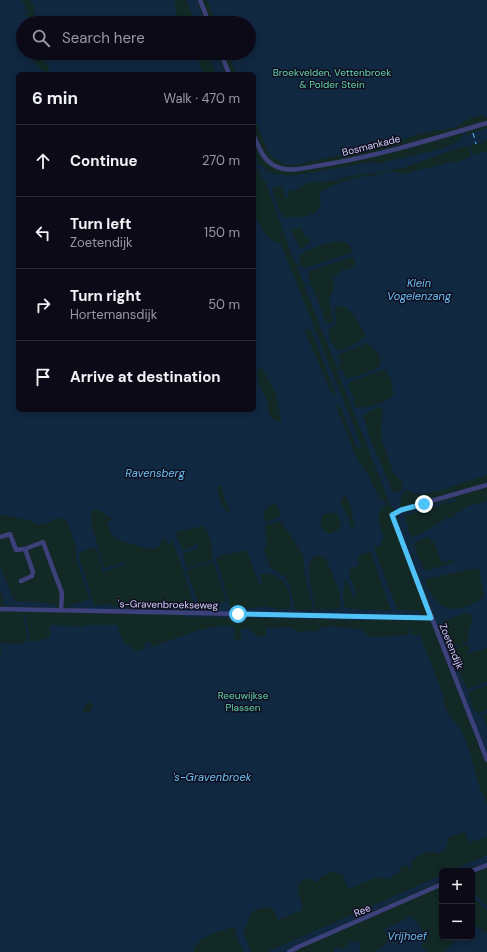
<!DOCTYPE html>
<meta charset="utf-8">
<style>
:root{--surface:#0c0a17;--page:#1a1824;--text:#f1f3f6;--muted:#9a9aa1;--line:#2c2b36}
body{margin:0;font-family:"DM Sans",sans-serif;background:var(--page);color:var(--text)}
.controls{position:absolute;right:12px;bottom:12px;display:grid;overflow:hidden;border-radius:6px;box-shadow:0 2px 6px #0003}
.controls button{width:36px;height:36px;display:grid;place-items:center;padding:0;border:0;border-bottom:1px solid var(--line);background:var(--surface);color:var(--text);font:20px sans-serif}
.stop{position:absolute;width:12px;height:12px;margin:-9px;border:3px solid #4fc3f7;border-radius:50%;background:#fff}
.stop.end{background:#4fc3f7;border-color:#fff;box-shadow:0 1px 4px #0008}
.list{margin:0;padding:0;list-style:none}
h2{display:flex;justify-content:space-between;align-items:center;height:52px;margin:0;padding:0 16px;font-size:17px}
h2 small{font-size:13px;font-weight:400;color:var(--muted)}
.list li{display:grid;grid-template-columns:26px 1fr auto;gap:12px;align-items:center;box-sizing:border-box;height:72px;padding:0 16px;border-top:1px solid var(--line)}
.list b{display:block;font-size:15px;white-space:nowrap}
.list p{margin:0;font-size:13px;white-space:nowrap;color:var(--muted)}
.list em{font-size:13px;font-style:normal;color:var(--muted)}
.icon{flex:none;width:22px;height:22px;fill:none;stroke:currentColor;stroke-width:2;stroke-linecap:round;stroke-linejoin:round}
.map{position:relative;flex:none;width:487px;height:952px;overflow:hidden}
.search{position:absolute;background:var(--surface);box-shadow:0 2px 6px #0003;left:16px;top:16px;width:240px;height:44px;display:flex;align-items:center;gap:10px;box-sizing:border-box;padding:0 14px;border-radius:22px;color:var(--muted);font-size:15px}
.panel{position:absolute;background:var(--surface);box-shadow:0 2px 6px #0003;left:16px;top:72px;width:240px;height:340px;border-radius:6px}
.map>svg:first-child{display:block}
.green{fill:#122926;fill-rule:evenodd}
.water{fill:#112841;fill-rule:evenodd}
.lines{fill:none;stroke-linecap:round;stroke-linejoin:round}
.stream{stroke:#112841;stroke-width:1.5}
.ferry{stroke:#67c1f2;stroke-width:1;stroke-dasharray:5 4;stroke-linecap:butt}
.minor{stroke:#3d417b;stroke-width:4.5}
.route{stroke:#4fc3f7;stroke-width:5}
.labels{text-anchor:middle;stroke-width:3;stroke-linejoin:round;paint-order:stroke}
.park-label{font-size:10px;fill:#63d5ac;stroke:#100e1f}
.street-label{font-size:10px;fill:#d1d1fb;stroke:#100e1f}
.water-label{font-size:11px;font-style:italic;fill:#67c1f2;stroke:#100e1f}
</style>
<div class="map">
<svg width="487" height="952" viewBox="0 0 487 952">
<rect width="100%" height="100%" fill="#100e1f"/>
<path class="green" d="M0 0H487V952H0ZM23 23H249V53H23ZM18 74H254V410H18ZM442 871H472V937H442Z"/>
<path class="water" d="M0 0H22L23 3 25 4V10L28 11 29 14 26 12 24 15 30 16 29 23H23V53C35 53 32 62 39 68 41 70 45 72 48 74H18V410H254V213C261 227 265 239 281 244L362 447 357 448 340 406 339 404 337 405 336 406 357 459 369 476 379 498 381 500 385 501 387 505C372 510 381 527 384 538L381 541 382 545 374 548 397 609 398 610 422 611 419 615H385L384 614 381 615 313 614 311 613 308 614 240 613 237 611 235 612 124 609 108 610 106 608 104 610 72 608 69 607C73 602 84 602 90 599L76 560V546L66 520 62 518 53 519 51 522 36 525 32 521 0 514ZM309 328 312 333 334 389 336 394 335 396 331 393 306 334 305 330ZM259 368H262L276 393V397L281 418V421L279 422C276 421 273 420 271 417 268 413 268 406 267 401 263 392 254 378 259 368ZM220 485 222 486 223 495 230 511V512H228L222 505 217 489ZM346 496 350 505 355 528 352 529 351 527 348 517 340 502 343 497ZM275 503 276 504 281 513 278 518 265 522C262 511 264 507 275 503ZM93 509C99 509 103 515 110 516L111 521 107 522C108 527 110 533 114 537 118 541 124 541 129 543 139 546 149 552 159 546L164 537 169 545 171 542H173L185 575 194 604 125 607 112 606 108 603 104 605H94L79 558 80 552 94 547 95 550H97L103 572 126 564V562L104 568 91 523V511ZM332 512C338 513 341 520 341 527L335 532 328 534 321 528 322 516ZM281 521 303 555 305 574 313 609 312 611 296 610 294 608 289 584 286 578 270 567 264 550 267 544 265 525ZM203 526C212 533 212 550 213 560L188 568 186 567 183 554 198 548 197 543 193 545V547L183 550 177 538V532ZM247 550 259 585 262 584 260 575 266 573C289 579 288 586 291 608L281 609 280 610 266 606 250 608 230 607 216 559 223 555ZM371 552 391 610 390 611 349 609 344 607 343 595 345 579 350 586 352 597 354 598 356 596C356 583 348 580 349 570L359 565 358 559 359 558V555ZM321 555 326 559 339 591 341 609 315 610C314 602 307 569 309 564 310 562 313 558 314 556ZM214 562 226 602 212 607H200L186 570Z
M30 0H174L178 23H38L34 16V5Z
M186 0H196L205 23H195Z
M207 0H487V118L482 115 463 121 458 126 453 128 417 134 393 144 293 165H288L276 159 270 155 267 149 254 117V74H237L228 53H249V23H216Z
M43 53H196L203 74H49L50 73Z
M208 53H217L225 74H216Z
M487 128V139L481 143 471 145 470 147 473 155 487 151V475L455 485 444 490 432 492 419 494 405 490C401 495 400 507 401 512L405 513 456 498 457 500 404 516 411 537 421 534 445 519 454 517V514L463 511V509L467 508 468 506 487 501V648L467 654 466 652 469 651V645H464L462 644 468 642 469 628 473 620 472 616 469 613H466L445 620 443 622 446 635 451 646 457 645 458 647 453 649 457 657 454 659 467 689 487 682V685L468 692 474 711 479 713 487 710V714L482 715 487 728V756L467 704 468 703 460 685V682L458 681 453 666 452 665 426 593 412 559 414 557 413 555H410L399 528 397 510H395L389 503 383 486 337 370 338 369 330 351 326 339H325L305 287 306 286 304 284 297 266 298 263H295L265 181 255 166 254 146 257 164 261 165 270 173 290 176 328 170 370 162 377 164 440 149 456 143 463 136V132H465L467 135ZM468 146 471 156 457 162 447 163 403 174 390 171 373 176H366L347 180 323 190 320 194 321 205 315 213 305 217H284L280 213 272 189 280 185 283 186 285 198H288V191L298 189 307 183 332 181 359 174 377 173 389 170 403 168 461 147ZM293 228H301L304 235 309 238 310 243 302 248 299 246 291 231ZM338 241C345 241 352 245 352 253L304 268 300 265 299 255 318 246ZM352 257 355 259V265L347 270H343L332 278 334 286 329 302 333 321 332 323 328 324 325 321 312 285 309 286 308 283 310 281 308 274 309 271ZM335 306 346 307 355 316 366 336 348 348 339 351C334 348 332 341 329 338L330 335 328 329 336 325ZM367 343C374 349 383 355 380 366L374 370 347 379 342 369H340L339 366 341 365 338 355ZM385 369 390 377 394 394C383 404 371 407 357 408L353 402 354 399 348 384 349 382ZM379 407 383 409 381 431 382 440 394 474 403 483 402 489 400 491 392 492C386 472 375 453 368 433 366 427 366 421 363 415ZM429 537 431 542 434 541 442 563 450 560H453L454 562 426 571 423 569 418 556H417L414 543ZM476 568 480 570 481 582 484 594 482 599C467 606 451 616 437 601 430 594 428 588 425 579Z
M0 565 11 594 16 601 46 603 56 605V608L5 606 0 587Z
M23 614H25L31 642C38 642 43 639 50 638V625L85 627 86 625H117C121 640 123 644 138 651L145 648V642H150L151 647C178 639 205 624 234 626L235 641 241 640 240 630 248 628 259 637 266 636V628L291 627 297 632C304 631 312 631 319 631V628L330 626 359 629 372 638 373 637 409 635V630H412V635H421L423 647H425L444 698C441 708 456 722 461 730 470 747 473 767 479 786 481 793 486 799 487 806 487 816 487 828 487 837L470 842 465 832 449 837 445 850 438 854 433 852 424 853 411 861 412 868 409 869 406 865 399 868 401 871 388 879 378 877 348 889 342 875 333 871 319 878 317 882 306 878C289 889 304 896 302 910L278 920 273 909 266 907 251 912 246 927 243 931 251 952H244L238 941 235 928 232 927C218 932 197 937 193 952H0V656L2 653 0 643 20 644 28 641ZM89 702 92 704 93 706 90 712 86 713 83 711 86 703Z
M487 855V862L478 866 476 865C469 871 461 871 451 871Z
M442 875V881L374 910 285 952H267Z
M472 891 487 906V911L472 896Z
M412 916 427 937 421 946 429 952H375L391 940 383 930 390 927V925H395L405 919V917Z
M472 924 487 933V952H444L456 940 457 937H472Z
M359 941 360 952H334L335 948 338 947 340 950 347 947 350 942Z"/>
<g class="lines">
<path class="stream" d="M184 616 234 617
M235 617 318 619
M321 619 382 620"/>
<path class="ferry" d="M473 133 476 144"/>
<path class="minor" d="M200 0 209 23
M221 53 229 74
M254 136C260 150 264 163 280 168 293 172 309 167 322 165 378 156 433 139 487 123
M487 485 407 508 392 515 487 760
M0 537 10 534 16 550 25 549 43 542 62 593 61 610
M21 581 32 576 33 572 25 549
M0 609 431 618
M472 871 487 865
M289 952 298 947 442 884"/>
</g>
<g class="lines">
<path class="route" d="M238 614 431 618 392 515 401 510 424 504"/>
</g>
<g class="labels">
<g class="park-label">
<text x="332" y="76">Broekvelden, Vettenbroek<tspan x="332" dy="12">&amp; Polder Stein</tspan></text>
<text x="243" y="699">Reeuwijkse<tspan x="243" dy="12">Plassen</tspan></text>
</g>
<g class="street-label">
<text transform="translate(371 145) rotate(-14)" y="4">Bosmankade</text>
<text transform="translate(168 604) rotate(1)" y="4">'s-Gravenbroekseweg</text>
<text transform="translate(452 646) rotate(68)" y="4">Zoetendijk</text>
<text transform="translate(362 910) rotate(-23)" y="4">Ree</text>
</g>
<g class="water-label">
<text x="419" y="287">Klein<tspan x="419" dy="13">Vogelenzang</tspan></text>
<text x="155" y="477">Ravensberg</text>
<text x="212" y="781">'s-Gravenbroek</text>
<text x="407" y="940">Vrijhoef</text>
</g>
</g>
</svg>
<div class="controls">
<button>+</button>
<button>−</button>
</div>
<div class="stop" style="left:238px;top:614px"></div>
<div class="stop end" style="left:424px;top:504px"></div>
<div class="search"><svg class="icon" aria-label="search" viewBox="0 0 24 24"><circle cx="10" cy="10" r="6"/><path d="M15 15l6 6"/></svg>Search here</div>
<section class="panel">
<h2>6 min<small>Walk · 470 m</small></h2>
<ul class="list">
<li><svg class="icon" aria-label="ahead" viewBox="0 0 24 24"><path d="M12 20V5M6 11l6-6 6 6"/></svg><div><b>Continue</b></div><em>270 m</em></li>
<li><svg class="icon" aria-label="left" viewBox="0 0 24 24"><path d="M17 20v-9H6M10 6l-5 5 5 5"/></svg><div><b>Turn left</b><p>Zoetendijk</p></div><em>150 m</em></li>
<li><svg class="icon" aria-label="right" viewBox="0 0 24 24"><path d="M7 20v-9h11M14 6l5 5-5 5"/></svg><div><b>Turn right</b><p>Hortemansdijk</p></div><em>50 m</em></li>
<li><svg class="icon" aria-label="arrive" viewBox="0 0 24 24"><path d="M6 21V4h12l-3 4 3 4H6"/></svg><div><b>Arrive at destination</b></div></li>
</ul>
</section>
</div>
